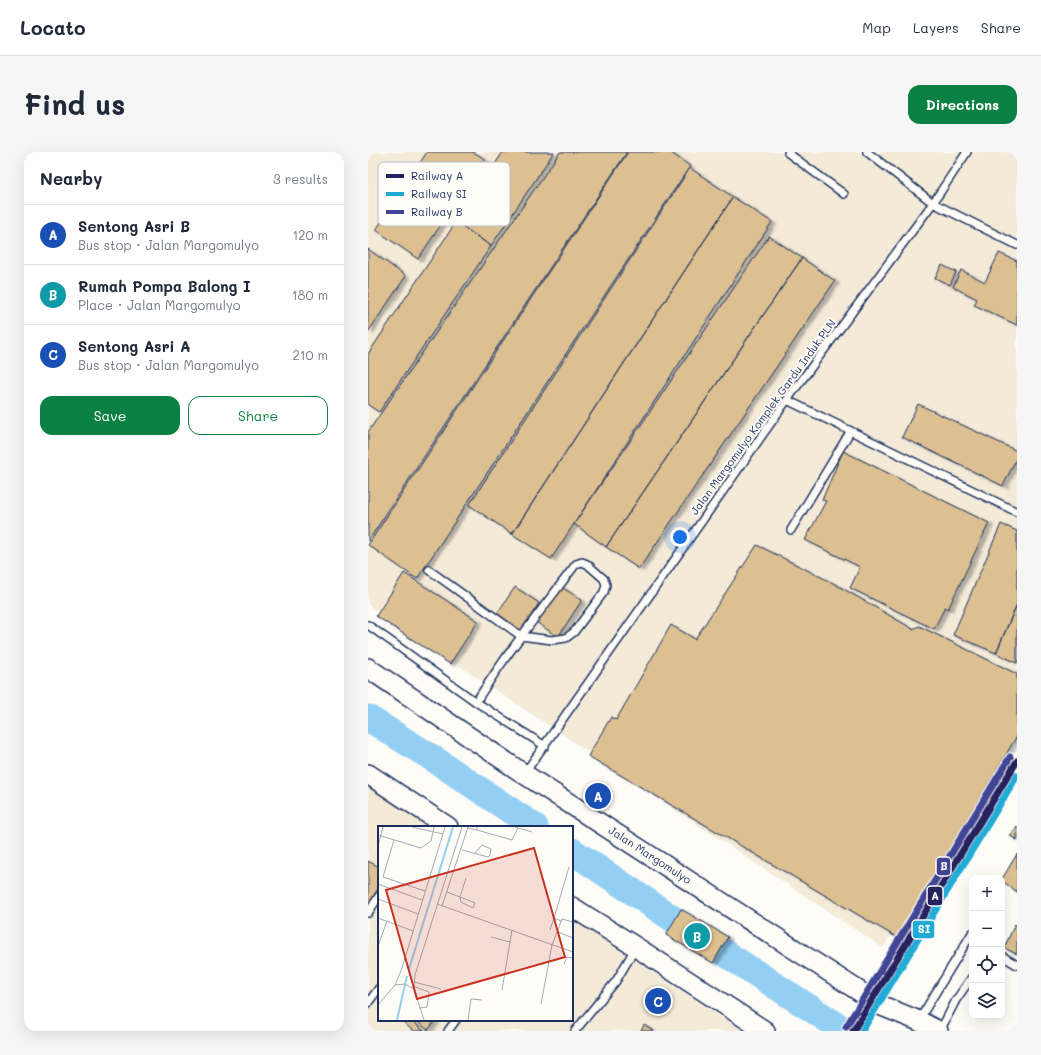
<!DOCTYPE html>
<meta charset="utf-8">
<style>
:root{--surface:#fff;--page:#f6f6f7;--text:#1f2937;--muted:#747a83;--line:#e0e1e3;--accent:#0b8043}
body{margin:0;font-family:Mali,sans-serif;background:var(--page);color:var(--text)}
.controls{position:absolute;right:12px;bottom:12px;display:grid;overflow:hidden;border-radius:8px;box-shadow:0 4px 16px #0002}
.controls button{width:36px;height:36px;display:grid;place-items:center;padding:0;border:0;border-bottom:1px solid var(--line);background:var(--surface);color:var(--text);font:20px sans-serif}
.you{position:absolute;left:312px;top:385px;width:14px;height:14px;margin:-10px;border:3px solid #fff;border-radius:50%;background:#1a73e8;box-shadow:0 0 0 6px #1a73e833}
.badge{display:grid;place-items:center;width:26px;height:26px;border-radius:50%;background:var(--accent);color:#fff;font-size:13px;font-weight:700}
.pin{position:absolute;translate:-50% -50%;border:2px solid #fff;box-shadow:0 1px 4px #0006}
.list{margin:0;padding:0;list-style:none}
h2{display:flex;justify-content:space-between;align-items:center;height:52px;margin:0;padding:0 16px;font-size:17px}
h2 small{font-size:13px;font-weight:400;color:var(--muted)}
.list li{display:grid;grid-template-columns:26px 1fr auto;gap:12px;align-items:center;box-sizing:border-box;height:60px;padding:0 16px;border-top:1px solid var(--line)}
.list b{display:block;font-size:15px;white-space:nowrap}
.list p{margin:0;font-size:13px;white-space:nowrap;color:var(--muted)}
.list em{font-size:13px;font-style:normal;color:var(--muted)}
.actions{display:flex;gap:8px;padding:12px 16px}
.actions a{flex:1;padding:9px 0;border:1px solid var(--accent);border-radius:12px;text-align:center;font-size:14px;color:var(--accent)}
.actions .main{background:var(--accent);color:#fff}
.icon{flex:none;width:22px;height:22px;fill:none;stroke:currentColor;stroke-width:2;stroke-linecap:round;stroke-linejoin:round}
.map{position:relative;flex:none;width:649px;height:879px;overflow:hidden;border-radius:12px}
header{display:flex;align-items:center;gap:24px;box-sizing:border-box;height:56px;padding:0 20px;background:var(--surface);border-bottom:1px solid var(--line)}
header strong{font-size:19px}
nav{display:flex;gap:22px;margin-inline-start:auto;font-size:14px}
.intro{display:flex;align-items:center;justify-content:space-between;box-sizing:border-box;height:96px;padding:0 24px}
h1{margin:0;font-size:28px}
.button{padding:10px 18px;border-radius:12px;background:var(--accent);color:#fff;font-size:14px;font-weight:700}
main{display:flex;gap:24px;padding:0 24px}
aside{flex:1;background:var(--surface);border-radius:12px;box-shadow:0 4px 16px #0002}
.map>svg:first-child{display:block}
.built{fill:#f3ead8}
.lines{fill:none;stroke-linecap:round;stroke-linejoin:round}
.river{stroke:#93cff3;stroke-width:27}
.building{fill:#dcc091;stroke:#1b2f5e;filter:url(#shadow)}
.service-casing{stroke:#1b2f5e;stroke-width:10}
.secondary-casing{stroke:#1b2f5e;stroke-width:22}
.service{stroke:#fdfcf7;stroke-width:7}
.secondary{stroke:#fdfcf7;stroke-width:19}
.rail-1-casing{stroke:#fdfcf7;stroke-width:10}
.rail-2-casing{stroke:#fdfcf7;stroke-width:10}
.rail-3-casing{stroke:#fdfcf7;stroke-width:10}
.rail-1{stroke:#26225e;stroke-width:7}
.rail-2{stroke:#20abd6;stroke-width:7}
.rail-3{stroke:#414495;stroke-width:7}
.labels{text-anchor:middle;stroke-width:4;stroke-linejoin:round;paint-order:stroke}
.street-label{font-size:11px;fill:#1b2f5e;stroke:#fdfcf7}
.inset-river{fill:none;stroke:#93cff3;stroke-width:2}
.inset-road{fill:none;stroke:#a3aaba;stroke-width:1}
.view{fill:#c8321e;fill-opacity:0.15;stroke:#c8321e;stroke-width:2}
.inset-edge{fill:none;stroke:#1b2f5e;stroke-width:2}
.key{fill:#fdfcf7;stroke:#b9bec9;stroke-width:1}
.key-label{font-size:11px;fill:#1b2f5e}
.line-badge{stroke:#fdfcf7;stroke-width:1.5}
.badge-label{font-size:11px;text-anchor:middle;font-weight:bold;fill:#fff}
</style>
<header>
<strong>Locato</strong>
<nav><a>Map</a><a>Layers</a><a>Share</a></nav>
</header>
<div class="intro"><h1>Find us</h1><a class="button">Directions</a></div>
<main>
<aside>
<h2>Nearby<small>3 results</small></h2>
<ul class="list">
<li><span class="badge" style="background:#1a4fb4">A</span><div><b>Sentong Asri B</b><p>Bus stop · Jalan Margomulyo</p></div><em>120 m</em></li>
<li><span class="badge" style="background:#0f9aa8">B</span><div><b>Rumah Pompa Balong I</b><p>Place · Jalan Margomulyo</p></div><em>180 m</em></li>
<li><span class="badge" style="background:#1a4fb4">C</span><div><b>Sentong Asri A</b><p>Bus stop · Jalan Margomulyo</p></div><em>210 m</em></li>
</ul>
<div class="actions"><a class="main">Save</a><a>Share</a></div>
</aside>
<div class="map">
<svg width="649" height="879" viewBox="0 0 649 879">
<defs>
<filter id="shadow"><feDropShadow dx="4.5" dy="2.5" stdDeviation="1" flood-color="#0004"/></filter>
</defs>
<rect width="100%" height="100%" fill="#fdfcf7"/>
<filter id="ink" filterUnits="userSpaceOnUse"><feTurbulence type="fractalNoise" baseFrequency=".025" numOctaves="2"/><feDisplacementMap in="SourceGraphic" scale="8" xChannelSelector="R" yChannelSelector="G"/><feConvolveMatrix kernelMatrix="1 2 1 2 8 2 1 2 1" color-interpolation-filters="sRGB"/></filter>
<g filter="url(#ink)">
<path class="built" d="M0 0H649V574L515 796 0 453Z
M0 633 64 675H11V868H204V767L375 879H0Z"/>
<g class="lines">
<path class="river" d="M0 566 69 609 167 675
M204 699 341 791 473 876"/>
</g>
<path class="building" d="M59 0H105L117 7 50 107 8 78Z
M135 0H186L123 94 88 70Z
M192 0H259L0 389V280Z
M260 0H302L322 14 49 427 0 393Z
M322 16 365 45 144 382 101 353Z
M365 45 404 70 183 407 144 382Z
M88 70 123 94 11 260 0 253V202Z
M401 84 434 106 238 395 206 372Z
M0 97 38 124 0 180Z
M631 101 649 109V173L606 153 609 147 585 135 593 118 617 130Z
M434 106 467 129 271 417 238 395Z
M574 113 588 120 582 133 567 126Z
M550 252 649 299V305L635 334 534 285Z
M475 299 621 371 580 457 577 455 566 477 482 436 492 415 437 388 458 349 454 348Z
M633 372 649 379V452L628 501 585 483Z
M389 393 467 432 545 477 551 474 649 522V584L528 785 220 604 243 565 248 568 303 473 327 487Z
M36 421 110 469 82 512 8 464Z
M192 434 214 448 190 485 168 470Z
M147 435 171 451 153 479 128 463Z
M649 452V511L628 501Z
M649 674V688L642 684Z
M649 702V740L634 729V727Z
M0 709 11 715V735L0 753Z
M313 757 360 785 345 811 298 783Z
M647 772 649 774V802L636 796Z
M35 868H43L56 879H45L34 869Z
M47 868H66L67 869 60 878Z
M276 873 286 879H273Z"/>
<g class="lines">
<g class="service-casing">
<path id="service" d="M499 0 565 51 649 93
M420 1 476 42
M419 248 649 360
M423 378 482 280
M61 418 153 484 184 488 198 486 206 480 236 440 238 433 236 427 219 412 214 410 208 412C174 457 138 502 108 550
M0 473 108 550 177 594
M156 622 419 248 565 51 599 0
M0 761 11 744
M634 804 649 813
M0 851 11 836
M551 868 604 781
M80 879 88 868
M207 879 248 829 268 795
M572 879 588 848 604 825"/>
</g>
<g class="secondary-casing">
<path id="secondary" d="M0 516 156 622 514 854 551 869 570 879
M0 622 80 675
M204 755 268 795 397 879"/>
</g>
<use href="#service" class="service"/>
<use href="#secondary" class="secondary"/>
<g class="rail-1-casing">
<path id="rail-1" d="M485 879 649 609"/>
</g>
<g class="rail-2-casing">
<path id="rail-2" d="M494 879 649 624"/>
</g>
<g class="rail-3-casing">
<path id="rail-3" d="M478 875 642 605"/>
</g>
<use href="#rail-1" class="rail-1"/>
<use href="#rail-2" class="rail-2"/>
<use href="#rail-3" class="rail-3"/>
</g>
</g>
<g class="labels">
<g class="street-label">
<text transform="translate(395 265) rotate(-54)" y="4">Jalan Margomulyo Komplek Gardu Induk PLN</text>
<text transform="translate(282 703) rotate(33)" y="4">Jalan Margomulyo</text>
</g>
</g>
<g transform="translate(10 674)">
<rect width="195" height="195" fill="#fdfcf7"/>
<path class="inset-river" d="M31 143 75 1M19 194 29 150"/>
<path class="inset-road" d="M34 1 65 8M90 2 99 4V1M140 2 154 6M99 4 134 14 140 2 137 1M0 9 43 22 53 15 56 1M16 14 5 51 47 65M0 20 5 1M84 24 110 31 112 29 113 23 104 19 97 27M0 58 44 74M69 66 82 71 97 77 95 82 83 76 82 71 88 52M0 73 40 88M59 78 195 126M64 80 90 1M0 92 35 105M183 95 176 92 191 41M172 104 176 92M180 106 195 112M113 111 132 116M0 120 9 95M186 138 189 131 195 132M36 156 63 163M17 159 27 158 36 163M35 160 51 166 49 181 41 182M124 164 134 104M163 178 174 119 184 93 195 96M0 179 17 159 23 145 67 1M46 194 36 163 37 149 84 1M90 194 93 173 104 174"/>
<path class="view" d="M156 22 187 131 39 173 8 64Z"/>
<rect width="195" height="195" class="inset-edge"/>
</g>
<rect x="10" y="10" width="132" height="64" rx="6" class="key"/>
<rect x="18" y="22" width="18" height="4" fill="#26225e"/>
<rect x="18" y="40" width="18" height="4" fill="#20abd6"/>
<rect x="18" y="58" width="18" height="4" fill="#414495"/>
<g class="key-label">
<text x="43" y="28">Railway A</text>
<text x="43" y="46">Railway SI</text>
<text x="43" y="64">Railway B</text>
</g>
<g class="line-badge">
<rect x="568" y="705" width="15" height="19" rx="4" fill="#414495"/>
<rect x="559" y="734" width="16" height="20" rx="4" fill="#26225e"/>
<rect x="544" y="768" width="23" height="19" rx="4" fill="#20abd6"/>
</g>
<g class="badge-label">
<text x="576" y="718">B</text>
<text x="567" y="748">A</text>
<text x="556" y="781">SI</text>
</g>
</svg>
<div class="controls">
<button>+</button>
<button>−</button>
<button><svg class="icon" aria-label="locate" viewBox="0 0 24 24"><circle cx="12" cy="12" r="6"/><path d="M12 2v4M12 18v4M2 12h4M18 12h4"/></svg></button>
<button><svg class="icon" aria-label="layers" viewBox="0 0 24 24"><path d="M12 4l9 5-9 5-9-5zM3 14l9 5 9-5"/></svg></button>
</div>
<div class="you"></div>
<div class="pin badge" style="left:230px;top:644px;background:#1a4fb4">A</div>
<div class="pin badge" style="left:329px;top:784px;background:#0f9aa8">B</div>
<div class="pin badge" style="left:290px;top:849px;background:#1a4fb4">C</div>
</div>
</main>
